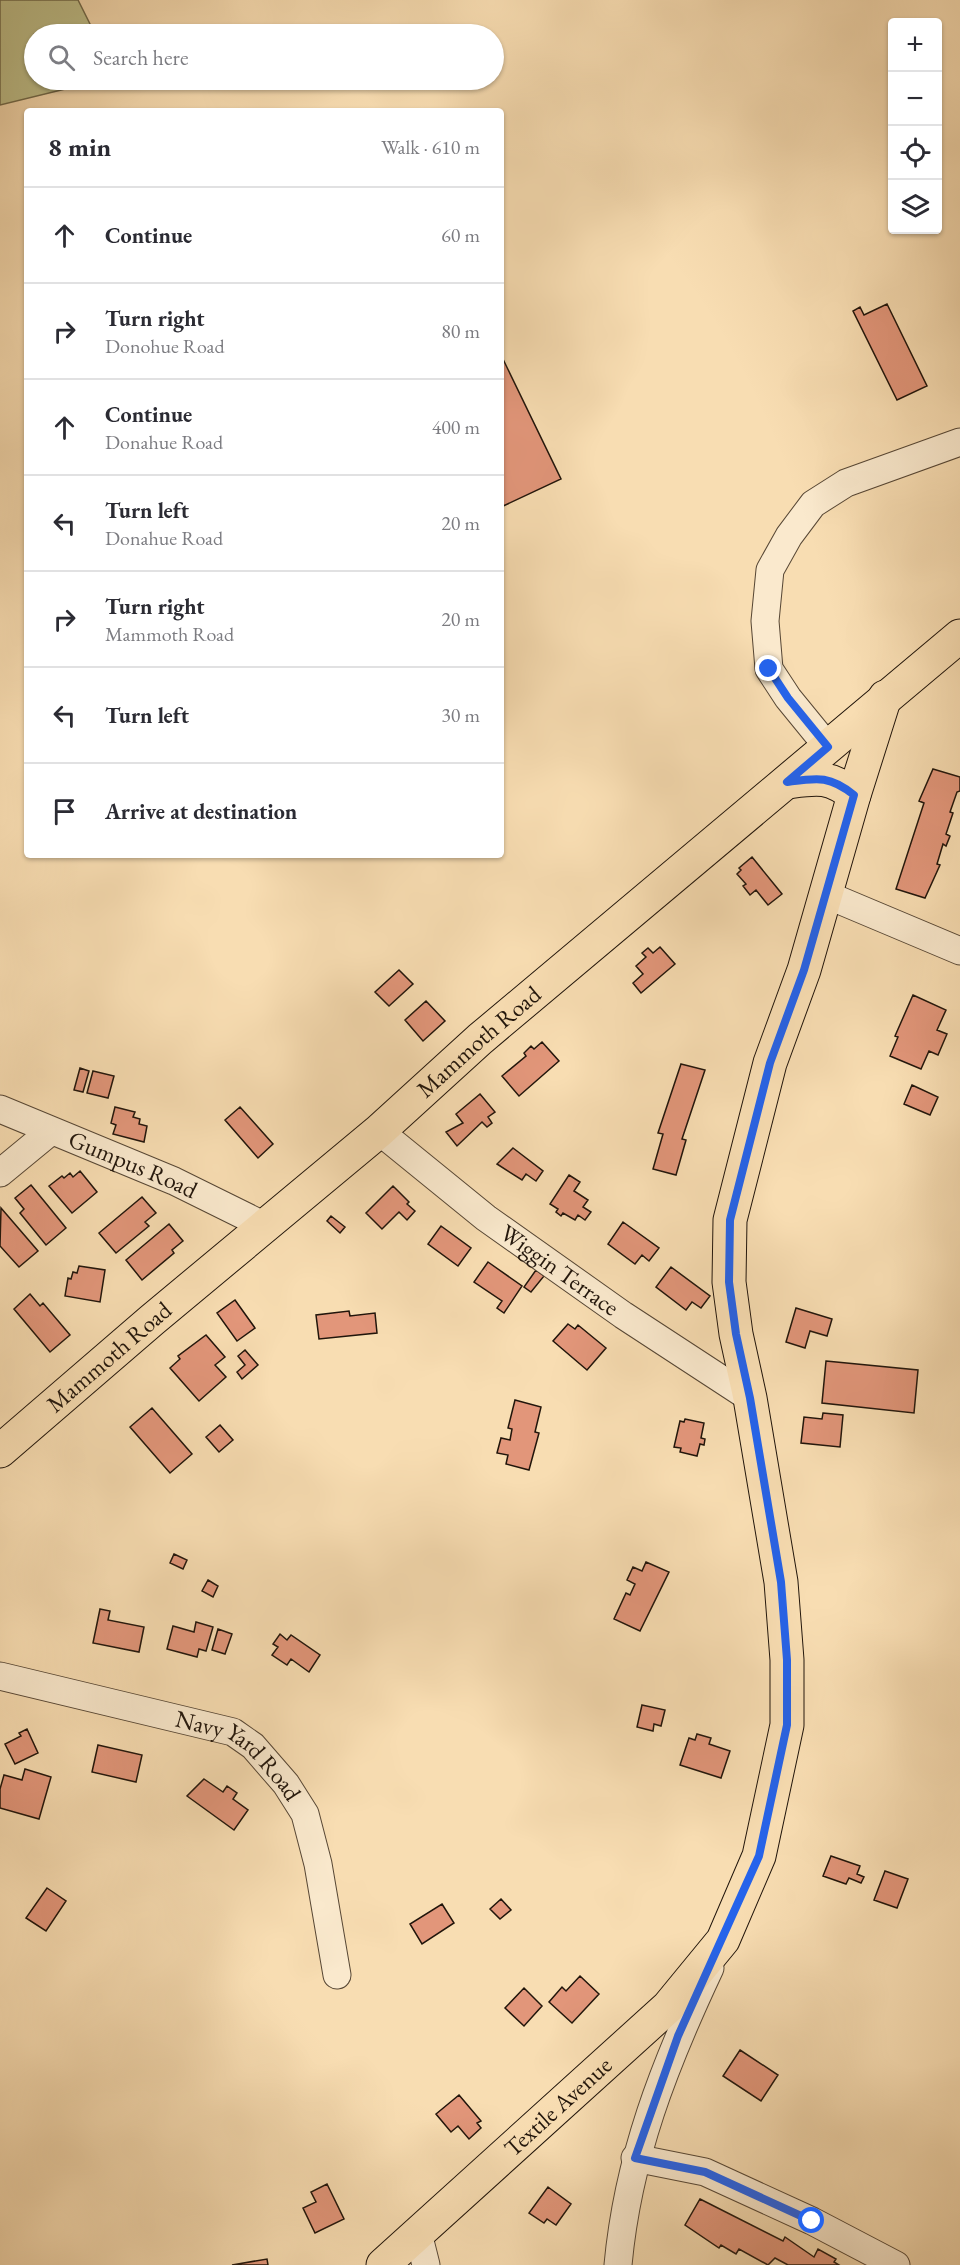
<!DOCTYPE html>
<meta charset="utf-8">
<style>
:root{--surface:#fff;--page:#f7f7f7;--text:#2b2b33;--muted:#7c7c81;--line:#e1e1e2}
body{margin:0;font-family:"EB Garamond",serif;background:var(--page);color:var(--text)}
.controls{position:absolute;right:18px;top:18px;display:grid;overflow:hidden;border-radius:6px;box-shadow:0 2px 4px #0004}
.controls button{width:54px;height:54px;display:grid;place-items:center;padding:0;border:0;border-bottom:2px solid var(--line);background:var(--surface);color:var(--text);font:30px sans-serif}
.stop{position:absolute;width:18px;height:18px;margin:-14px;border:4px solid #2563eb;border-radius:50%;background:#fff}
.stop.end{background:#2563eb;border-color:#fff;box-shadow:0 2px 6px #0008}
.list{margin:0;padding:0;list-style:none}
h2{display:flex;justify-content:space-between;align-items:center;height:78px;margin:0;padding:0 24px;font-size:26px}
h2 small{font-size:20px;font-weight:400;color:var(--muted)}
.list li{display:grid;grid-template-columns:39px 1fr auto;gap:18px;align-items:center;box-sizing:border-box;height:96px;padding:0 24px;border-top:2px solid var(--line)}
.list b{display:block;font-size:22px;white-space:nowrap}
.list p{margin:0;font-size:20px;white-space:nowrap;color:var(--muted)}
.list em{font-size:20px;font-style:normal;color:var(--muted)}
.icon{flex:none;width:33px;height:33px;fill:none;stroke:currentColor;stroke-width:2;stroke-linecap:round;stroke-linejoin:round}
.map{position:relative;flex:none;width:960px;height:2265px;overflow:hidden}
.search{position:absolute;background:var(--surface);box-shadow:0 2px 4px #0004;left:24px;top:24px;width:480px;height:66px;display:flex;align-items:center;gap:15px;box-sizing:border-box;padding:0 21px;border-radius:33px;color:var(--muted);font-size:22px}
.panel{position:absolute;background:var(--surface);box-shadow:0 2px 4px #0004;left:24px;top:108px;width:480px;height:750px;border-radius:6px}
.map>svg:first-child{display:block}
.green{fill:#bec08b;stroke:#706a4b;stroke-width:1.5}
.building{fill:#e2967a;stroke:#21150b;stroke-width:1.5}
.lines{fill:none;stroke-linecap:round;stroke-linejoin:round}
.minor-casing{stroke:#574735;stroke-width:29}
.major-casing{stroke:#21150b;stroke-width:35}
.minor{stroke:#fae9cd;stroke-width:27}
.major{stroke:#f8ddb2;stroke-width:33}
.route{stroke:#2563eb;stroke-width:8}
.labels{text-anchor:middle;stroke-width:4.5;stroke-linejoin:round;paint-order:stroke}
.street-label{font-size:24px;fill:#21150b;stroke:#fae9cd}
</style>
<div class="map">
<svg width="960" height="2265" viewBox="0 0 960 2265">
<rect width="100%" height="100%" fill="#f8ddb2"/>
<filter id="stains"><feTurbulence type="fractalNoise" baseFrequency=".00333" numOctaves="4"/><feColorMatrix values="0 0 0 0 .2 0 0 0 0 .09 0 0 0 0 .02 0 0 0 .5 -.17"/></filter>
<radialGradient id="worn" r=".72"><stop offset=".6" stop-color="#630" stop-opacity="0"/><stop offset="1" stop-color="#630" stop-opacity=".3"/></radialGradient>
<path class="green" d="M0 0H78L95 34H34V80H102L0 105Z"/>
<path class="building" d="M887 304 927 386 897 400 853 311 860 307 864 315Z
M501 355 561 479 501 507Z
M933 769 960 777V791L957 792 950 812 953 813 946 834 950 836 946 846 943 844 937 864 940 865 925 898 896 889 924 803 919 801Z
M752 857 782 894 768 905 756 890 750 895 743 886 746 884 737 874 741 870 739 868Z
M660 947 675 964 641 993 633 983 643 974 636 966 646 957 642 953 648 948 653 953Z
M399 970 413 984 389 1006 375 992Z
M913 995 946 1010 937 1030 947 1034 938 1055 929 1051 921 1069 890 1056 898 1037 895 1036Z
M426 1001 445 1021 423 1041 405 1020Z
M542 1042 559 1061 519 1096 502 1076 526 1056 524 1053 531 1046 534 1049Z
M681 1064 705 1070 682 1139 686 1140 676 1175 653 1169 663 1134 658 1133Z
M80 1068 89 1071 83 1092 74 1090Z
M93 1071 114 1076 108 1098 87 1093Z
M912 1085 938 1097 930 1115 904 1104Z
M480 1094 495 1112 488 1117 492 1123 487 1127 482 1122 457 1146 446 1132 463 1123 456 1114Z
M115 1107 135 1112 133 1117 140 1119 139 1124 147 1126 144 1142 113 1134 116 1125 111 1123Z
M240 1107 273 1144 258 1158 225 1120Z
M513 1148 543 1171 536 1181 526 1174 522 1180 497 1164Z
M80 1171 97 1192 72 1213 49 1186 62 1176 64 1178 70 1173 73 1177Z
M569 1175 580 1182 574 1191 588 1200 583 1207 591 1212 585 1220 578 1215 575 1220 563 1213 561 1216 556 1212 558 1209 550 1204Z
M31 1185 66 1228 46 1245 20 1213 24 1209 15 1198Z
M393 1186 409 1202 407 1204 415 1211 407 1220 399 1212 382 1229 366 1213Z
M142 1197 156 1213 145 1222 149 1226 116 1253 99 1233Z
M1 1208 38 1251 19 1267 0 1246Z
M331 1216 345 1227 340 1233 327 1221Z
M623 1222 659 1248 649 1261 642 1255 635 1264 608 1244Z
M169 1224 183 1241 172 1250 174 1253 142 1280 126 1260Z
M441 1226 471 1248 458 1266 428 1244Z
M488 1262 522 1286 504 1313 497 1308 502 1301 474 1282Z
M79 1266 105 1270 100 1302 65 1296 68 1278 71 1279 73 1272 77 1273Z
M671 1267 710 1296 701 1308 692 1302 686 1310 656 1287Z
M536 1270 544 1276 531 1292 524 1287Z
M30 1294 40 1306 43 1303 70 1335 50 1352 14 1309Z
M235 1300 255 1328 237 1341 217 1313Z
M796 1308 832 1319 827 1336 810 1331 805 1348 786 1342Z
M349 1311 350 1316 375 1313 377 1333 319 1339 316 1315Z
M568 1324 575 1329 578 1325 606 1348 587 1370 553 1341Z
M206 1335 225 1357 215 1365 226 1377 199 1401 170 1368 180 1359 178 1356Z
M245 1350 258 1365 242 1379 237 1372 245 1365 238 1356Z
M826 1361 918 1370 914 1413 822 1403Z
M515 1400 541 1407 535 1432 539 1433 529 1470 506 1464 508 1455 497 1453 501 1438 510 1440 512 1429 508 1428Z
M152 1408 192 1454 170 1473 130 1427Z
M823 1413 843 1415 840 1447 801 1443 804 1417 822 1419Z
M685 1419 704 1423 701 1438 705 1439 704 1445 700 1444 697 1456 680 1452 681 1448 674 1447 680 1421 684 1422Z
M220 1425 233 1440 219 1452 206 1437Z
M174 1554 187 1560 183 1569 170 1563Z
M646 1562 669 1572 640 1631 614 1619 626 1593 630 1595 635 1584 627 1580 633 1567 642 1571Z
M208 1580 218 1586 213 1597 202 1591Z
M100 1609 110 1611 108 1620 144 1627 139 1652 93 1643Z
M196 1622 213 1627 206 1651 199 1649 197 1657 167 1649 173 1626 194 1632Z
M218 1629 232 1634 225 1654 212 1650Z
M280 1634 287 1640 291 1635 320 1655 309 1672 291 1659 287 1665 272 1655 278 1647 273 1644Z
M642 1705 665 1710 661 1726 654 1724 653 1731 637 1727Z
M27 1729 38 1753 15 1764 5 1744 21 1736 19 1733Z
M697 1734 711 1738 709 1744 730 1751 721 1778 680 1765 689 1738 695 1740Z
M98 1745 142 1755 136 1782 92 1772Z
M25 1769 51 1777 39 1819 0 1808V1789L4 1775 22 1780Z
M204 1779 223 1792 227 1786 237 1793 233 1799 248 1810 234 1830 187 1796Z
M831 1856 860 1866 857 1874 864 1877 861 1883 849 1878 846 1884 823 1876Z
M885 1871 908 1879 897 1908 874 1900Z
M47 1888 66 1901 46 1931 26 1918Z
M501 1899 511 1910 500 1919 490 1909Z
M442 1904 454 1923 422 1944 410 1924Z
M580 1976 599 1994 572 2023 549 2002 562 1987 566 1991Z
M524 1988 542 2006 524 2026 505 2008Z
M740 2050 778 2075 761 2101 723 2076Z
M459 2095 481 2121 477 2123 481 2128 469 2139 458 2126 451 2132 436 2114Z
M327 2184 344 2219 315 2233 303 2208 316 2202 311 2192Z
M548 2187 571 2204 556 2225 547 2219 544 2223 529 2213Z
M700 2199 783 2241 785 2237 814 2257 818 2249 836 2259 834 2262 839 2265H788L775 2258 768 2265 739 2249 736 2254 721 2245 719 2248 685 2225Z
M267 2259 268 2265H232Z"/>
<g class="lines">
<g class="minor-casing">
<g id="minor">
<path d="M828 747 788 698 769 669 765 621 770 570 789 536 813 504 846 483 960 442"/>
<path d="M827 895 960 951"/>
<path id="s1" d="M0 1109 174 1181 265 1226"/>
<path id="s2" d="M379 1131 486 1218 623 1315 750 1398"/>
<path d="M0 1173 51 1131"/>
<path id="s3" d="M0 1676 233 1732 253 1746 286 1784 305 1814 318 1864 337 1975"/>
<path d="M635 2158 705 2172 812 2221 896 2265"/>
<path d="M418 2233 426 2265"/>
<path d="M618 2265C628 2157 664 2066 710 1968"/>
</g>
</g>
<g class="major-casing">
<g id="major">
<path d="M787 782C817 778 829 775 854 795"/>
<path id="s4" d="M0 1451 152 1320 379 1131 480 1039 960 636"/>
<path id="s5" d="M383 2265 668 2007 723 1940 759 1856 787 1725V1660L781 1582 750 1398 736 1334 729 1282 730 1220 770 1063 804 970 854 795 885 697"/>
</g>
</g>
<use href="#minor" class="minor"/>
<use href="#major" class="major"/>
</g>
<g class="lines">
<path class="route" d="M769 669 788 698 828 747 787 782C817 778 829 775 854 795L804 970 770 1063 730 1220 729 1282 736 1334 750 1398 781 1582 787 1660V1725L759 1856 678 2036 635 2158 705 2172 812 2221"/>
</g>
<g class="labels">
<g class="street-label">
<text dy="8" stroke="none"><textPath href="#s4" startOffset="630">Mammoth Road</textPath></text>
<text dy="8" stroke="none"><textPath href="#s1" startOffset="144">Gumpus Road</textPath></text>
<text dy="8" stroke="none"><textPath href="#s2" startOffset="228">Wiggin Terrace</textPath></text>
<text dy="8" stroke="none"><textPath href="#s4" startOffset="144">Mammoth Road</textPath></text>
<text dy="8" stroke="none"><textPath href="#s3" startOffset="256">Navy Yard Road</textPath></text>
<text dy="8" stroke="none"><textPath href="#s5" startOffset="236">Textile Avenue</textPath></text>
</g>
</g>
<rect width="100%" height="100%" filter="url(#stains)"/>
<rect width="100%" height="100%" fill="url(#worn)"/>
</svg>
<div class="controls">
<button>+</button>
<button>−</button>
<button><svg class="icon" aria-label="locate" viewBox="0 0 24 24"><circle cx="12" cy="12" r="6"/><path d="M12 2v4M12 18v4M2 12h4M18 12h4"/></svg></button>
<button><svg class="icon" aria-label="layers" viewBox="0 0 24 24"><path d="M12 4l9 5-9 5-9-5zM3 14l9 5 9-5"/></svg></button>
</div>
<div class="stop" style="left:812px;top:2221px"></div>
<div class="stop end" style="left:769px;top:669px"></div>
<div class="search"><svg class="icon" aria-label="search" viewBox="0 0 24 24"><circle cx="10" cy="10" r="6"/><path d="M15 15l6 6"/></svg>Search here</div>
<section class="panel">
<h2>8 min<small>Walk · 610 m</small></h2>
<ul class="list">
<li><svg class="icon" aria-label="ahead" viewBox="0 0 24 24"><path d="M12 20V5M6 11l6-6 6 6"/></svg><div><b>Continue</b></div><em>60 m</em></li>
<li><svg class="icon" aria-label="right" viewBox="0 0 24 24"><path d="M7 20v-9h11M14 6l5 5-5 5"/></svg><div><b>Turn right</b><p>Donohue Road</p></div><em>80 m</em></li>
<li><svg class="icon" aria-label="ahead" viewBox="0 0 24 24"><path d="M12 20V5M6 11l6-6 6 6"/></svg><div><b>Continue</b><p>Donahue Road</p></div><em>400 m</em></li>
<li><svg class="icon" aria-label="left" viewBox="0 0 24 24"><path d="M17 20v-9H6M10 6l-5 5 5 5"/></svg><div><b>Turn left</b><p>Donahue Road</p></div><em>20 m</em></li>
<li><svg class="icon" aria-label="right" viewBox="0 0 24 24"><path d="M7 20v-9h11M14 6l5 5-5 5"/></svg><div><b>Turn right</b><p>Mammoth Road</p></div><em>20 m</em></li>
<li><svg class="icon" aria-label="left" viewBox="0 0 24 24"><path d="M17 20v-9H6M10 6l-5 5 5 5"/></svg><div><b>Turn left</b></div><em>30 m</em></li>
<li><svg class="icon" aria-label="arrive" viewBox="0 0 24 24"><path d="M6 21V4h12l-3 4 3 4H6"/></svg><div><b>Arrive at destination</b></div></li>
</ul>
</section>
</div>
